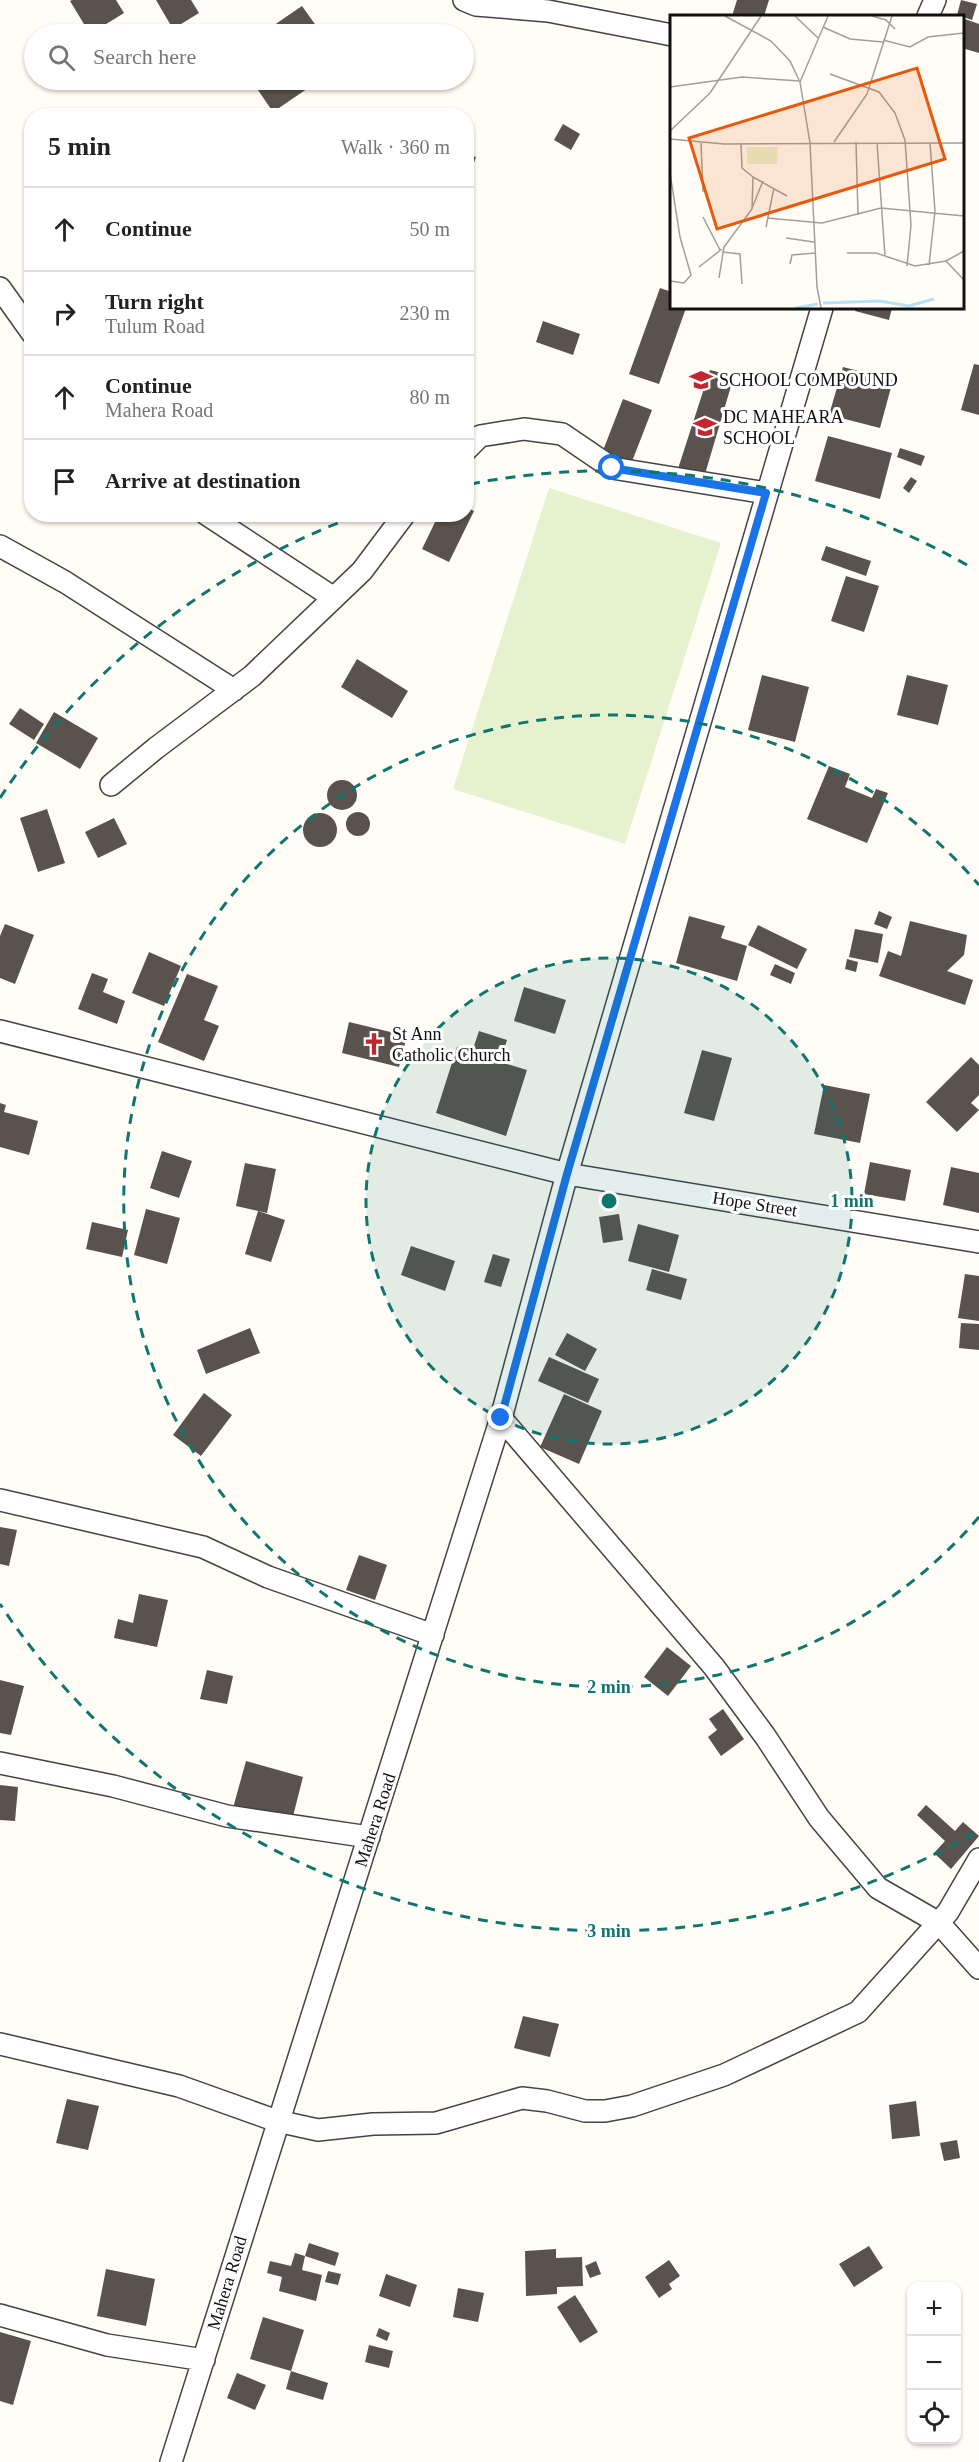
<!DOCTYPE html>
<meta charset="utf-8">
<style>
:root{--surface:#fff;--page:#f2f2f2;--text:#222;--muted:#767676;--line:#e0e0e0}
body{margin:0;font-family:Georgia,serif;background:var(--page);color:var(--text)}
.controls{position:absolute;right:18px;bottom:18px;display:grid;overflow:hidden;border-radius:12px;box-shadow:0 2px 4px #0004}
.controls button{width:54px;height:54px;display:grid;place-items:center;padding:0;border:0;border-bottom:2px solid var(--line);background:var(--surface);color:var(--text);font:30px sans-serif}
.stop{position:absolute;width:18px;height:18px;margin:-14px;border:4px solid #1a73e8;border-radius:50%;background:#fff}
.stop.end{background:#1a73e8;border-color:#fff;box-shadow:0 2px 6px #0008}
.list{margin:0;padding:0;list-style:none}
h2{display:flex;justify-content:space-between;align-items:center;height:78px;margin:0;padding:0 24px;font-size:26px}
h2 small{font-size:20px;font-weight:400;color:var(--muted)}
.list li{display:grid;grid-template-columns:39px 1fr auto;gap:18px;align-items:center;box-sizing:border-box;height:84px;padding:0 24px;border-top:2px solid var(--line)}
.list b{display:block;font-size:22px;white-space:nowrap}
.list p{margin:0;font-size:20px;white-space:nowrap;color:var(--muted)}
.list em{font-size:20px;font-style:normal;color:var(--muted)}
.icon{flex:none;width:33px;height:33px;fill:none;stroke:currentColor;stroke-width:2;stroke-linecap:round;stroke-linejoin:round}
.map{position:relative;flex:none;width:979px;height:2462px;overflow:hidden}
.search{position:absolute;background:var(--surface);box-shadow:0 2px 4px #0004;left:24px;top:24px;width:450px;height:66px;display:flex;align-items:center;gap:15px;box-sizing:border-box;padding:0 21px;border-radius:33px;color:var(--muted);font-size:22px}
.panel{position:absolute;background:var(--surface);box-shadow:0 2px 4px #0004;left:24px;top:108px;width:450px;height:414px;border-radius:24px}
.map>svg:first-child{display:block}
.pitch{fill:#e6f2cf}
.building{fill:#5a524d}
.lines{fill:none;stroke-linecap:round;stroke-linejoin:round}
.minor-casing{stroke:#444;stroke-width:24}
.minor{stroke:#fff;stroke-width:21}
.route{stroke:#1a73e8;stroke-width:8}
.ring{fill:none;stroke:#0f766e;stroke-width:3;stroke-dasharray:10 8}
.labels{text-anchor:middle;stroke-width:6;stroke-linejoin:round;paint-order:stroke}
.poi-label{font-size:18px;fill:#111;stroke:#fff;text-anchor:start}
.street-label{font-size:18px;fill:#111;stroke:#fff}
.inset-river{fill:none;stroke:#b9e0f7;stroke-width:3}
.inset-road{fill:none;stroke:#a09f9a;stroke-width:1.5}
.view{fill:#e8590c;fill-opacity:0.15;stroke:#e8590c;stroke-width:3}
.inset-edge{fill:none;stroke:#111;stroke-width:3}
.centre{fill:#0f766e;stroke:#fff;stroke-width:3}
.ring-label{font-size:18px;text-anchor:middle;font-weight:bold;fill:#0f766e;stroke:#fff;stroke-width:6;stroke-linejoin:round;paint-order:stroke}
</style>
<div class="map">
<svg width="979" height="2462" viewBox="0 0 979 2462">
<rect width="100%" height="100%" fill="#fffdf5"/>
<path class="pitch" d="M549 488 721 543 625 844 453 789Z"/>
<path class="building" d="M72 0H116L124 13 90 34 70 1Z
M156 0H191L199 13 173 29Z
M737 0H769L764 16H732Z
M961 0 977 4 972 20 957 15Z
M302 6 322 34H261Z
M962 18 979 24V53L962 48Z
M251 80H320L273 112Z
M563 124 580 134 571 150 554 140Z
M466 154 476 157 467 183H466Z
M660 288 672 292V308H686L659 384 629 374Z
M856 308H892L889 320 855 311Z
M543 321 580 334 573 355 536 342Z
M974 364 979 365V415L961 410Z
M843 367 893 380 880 428 829 415Z
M710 370 734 376 700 491 675 478Z
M623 399 652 410 631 464 602 453Z
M828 436 892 453 880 499 815 481Z
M900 448 925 456 921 466 897 457Z
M911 477 917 481 909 493 903 488Z
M466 507 474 511 449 562 422 549 439 514H466Z
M826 546 871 561 866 576 821 560Z
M846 576 879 586 864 632 831 621Z
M357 659 408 691 392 718 341 687Z
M762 675 809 687 795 742 748 730Z
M907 675 948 685 938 725 897 715Z
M20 708 44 724 34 740 9 724Z
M54 712 98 738 80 769 36 743Z
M829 766 850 774 845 787 872 798 876 789 888 793 867 843 807 819Z
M327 795a15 15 0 1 1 30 0a15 15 0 1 1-30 0Z
M47 809 65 863 38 872 20 818Z
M346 824a12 12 0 1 1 24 0a12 12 0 1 1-24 0Z
M303 830a17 17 0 1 1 34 0a17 17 0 1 1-34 0Z
M114 818 127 844 98 858 85 832Z
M879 911 892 917 887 929 874 924Z
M689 916 725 926 721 938 747 946 737 981 676 963Z
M910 921 967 935 964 955 947 971 973 980 965 1005 879 976 888 951 901 956Z
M5 924 34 935 15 984 0 978V936Z
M758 925 807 949 797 969 748 945Z
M855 929 883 934 878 963 849 957Z
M149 952 181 966 164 1006 132 993Z
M847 959 858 962 856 972 845 969Z
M775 964 795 973 791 984 770 975Z
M92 973 108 979 103 992 125 1001 117 1024 78 1009Z
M187 974 218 986 204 1020 219 1026 204 1061 158 1042Z
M524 987 566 1000 555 1034 514 1021Z
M349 1022 407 1036 399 1067 342 1053Z
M479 1031 507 1040 500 1062 527 1070 506 1136 436 1113 457 1047 472 1052Z
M702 1050 732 1058 714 1121 684 1113Z
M971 1057 979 1065V1095L971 1103 979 1110 957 1132 926 1102Z
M824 1085 870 1094 860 1143 814 1134Z
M0 1103 6 1105 4 1112 38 1121 29 1155 0 1147Z
M162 1151 192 1161 179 1198 150 1188Z
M870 1162 911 1170 905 1201 864 1194Z
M245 1163 276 1169 267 1213 236 1206Z
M951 1167 979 1173V1213L943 1205Z
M146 1209 180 1218 167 1264 134 1255Z
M258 1211 285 1220 271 1262 245 1254Z
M619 1214 623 1240 603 1243 599 1217Z
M92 1222 128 1230 122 1257 86 1249Z
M638 1224 679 1235 669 1272 628 1261Z
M411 1246 455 1261 445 1291 401 1275Z
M493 1254 510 1259 501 1287 484 1282Z
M652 1269 687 1279 681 1300 646 1290Z
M965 1274 979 1276V1321L958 1318Z
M961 1323 979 1324V1350L959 1348Z
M250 1328 260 1353 206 1374 197 1350Z
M567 1333 597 1349 585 1371 555 1355Z
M549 1357 599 1379 588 1403 538 1381Z
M204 1393 232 1415 201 1456 173 1435Z
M564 1394 602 1411 579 1464 540 1447Z
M0 1527 17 1530 9 1566 0 1564Z
M359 1555 387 1565 375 1600 346 1590Z
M139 1594 168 1600 157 1647 114 1638 118 1619 133 1623Z
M667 1647 691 1666 668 1696 644 1677Z
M207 1670 233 1676 227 1704 200 1699Z
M0 1680 24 1686 11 1735 0 1733Z
M723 1709 744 1739 721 1756 708 1737 717 1730 709 1719Z
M246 1761 303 1777 291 1824 233 1808Z
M0 1785 18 1787 15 1821 0 1820Z
M926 1805 955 1831 963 1822 979 1836 951 1869 934 1853 945 1841 917 1815Z
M523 2016 559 2024 550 2057 514 2048Z
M67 2099 99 2106 88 2150 56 2143Z
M916 2101 920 2136 892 2139 889 2105Z
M957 2140 960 2158 944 2161 940 2143Z
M309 2243 339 2253 335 2266 305 2256 302 2270 322 2275 316 2301 279 2291 282 2277 267 2273 270 2261 291 2266 295 2253 305 2256Z
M869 2246 883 2268 854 2287 839 2264Z
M556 2249V2258L582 2257 583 2286 557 2287V2294L526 2296 525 2251Z
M669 2260 680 2276 669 2284 672 2289 659 2298 645 2277Z
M596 2261 601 2274 590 2278 585 2266Z
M106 2269 155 2279 146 2326 97 2316Z
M328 2271 341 2274 338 2285 325 2282Z
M386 2274 417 2285 410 2307 379 2296Z
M458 2288 484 2293 478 2322 453 2317Z
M575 2295 598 2332 580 2343 557 2307Z
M263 2317 304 2330 291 2371 250 2359Z
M379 2328 390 2333 387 2341 376 2336Z
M0 2332 31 2341 13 2405 0 2401Z
M369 2345 393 2351 389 2368 365 2362Z
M291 2371 328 2383 323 2400 286 2389Z
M237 2373 266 2385 255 2410 227 2398Z"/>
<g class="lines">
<g class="minor-casing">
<path id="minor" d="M464 0 476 5 548 11 672 35
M928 16 935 0
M0 288 32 333
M466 450 480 436 524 429 562 434 612 468 766 493
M206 514 334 598
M0 546 65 582 234 690
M111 785 156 748 252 676 362 571 404 515
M0 1031 567 1174 979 1242
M501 1418 714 1667 765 1736 819 1818 878 1888 939 1923 979 1968
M0 1500 203 1547 268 1577 433 1635
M0 1763 113 1786 227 1816 369 1837
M0 2044 179 2086 277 2121 318 2130 373 2124 436 2123 522 2098 547 2101 585 2111H605L632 2106 724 2075 858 2012 948 1912 979 1859
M0 2315 107 2345 204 2360
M171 2462 501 1418 567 1174 822 308"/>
</g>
<use href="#minor" class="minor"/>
</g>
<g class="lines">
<path class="route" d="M501 1418 567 1174 766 493 612 468"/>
</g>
<circle cx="609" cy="1201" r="243" fill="#0f766e" fill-opacity=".12"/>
<g class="ring">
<circle cx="609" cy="1201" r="243"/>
<path d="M979 1517A486 486 0 1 1 979 885"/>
<path d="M974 1833A730 730 0 0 1 0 1604M0 798A730 730 0 0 1 359 515M470 484A730 730 0 0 1 974 569"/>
</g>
<defs>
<g id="school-bare" transform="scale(1.8)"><path d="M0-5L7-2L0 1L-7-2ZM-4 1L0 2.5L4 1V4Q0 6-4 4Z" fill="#c4262e" stroke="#fff" stroke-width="2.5" paint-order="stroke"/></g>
<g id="church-bare" transform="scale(1.8)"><path d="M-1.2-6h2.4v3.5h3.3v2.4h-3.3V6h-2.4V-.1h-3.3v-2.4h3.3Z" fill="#c4262e" stroke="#fff" stroke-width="2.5" paint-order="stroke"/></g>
</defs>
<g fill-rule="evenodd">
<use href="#school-bare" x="701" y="380"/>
<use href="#school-bare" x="705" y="427"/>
<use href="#church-bare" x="374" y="1044"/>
</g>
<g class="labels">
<g class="poi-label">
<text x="719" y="386">SCHOOL COMPOUND</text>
<text x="723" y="423">DC MAHEARA<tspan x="723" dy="21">SCHOOL</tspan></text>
<text x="392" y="1040">St Ann<tspan x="392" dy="21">Catholic Church</tspan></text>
</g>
<g class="street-label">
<text transform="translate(755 1204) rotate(9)" y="6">Hope Street</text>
<text transform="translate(375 1820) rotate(-72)" y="6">Mahera Road</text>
<text transform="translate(227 2283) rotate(-73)" y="6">Mahera Road</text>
</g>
</g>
<g transform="translate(670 15)">
<rect width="294" height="294" fill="#fffdf5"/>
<path d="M77 132H108L107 149H77Z" fill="#e6f2cf"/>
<path class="inset-river" d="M153 288 210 286 239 291 264 284M126 293 148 289"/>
<path class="inset-road" d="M55 1 101 26 120 46 129 65M125 1 148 23M202 1 216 5 225 14M153 12 180 24 213 27M213 25 240 32 258 22 294 18M160 59 209 77 225 98 235 125 241 210 237 251M0 72 72 62 130 66M0 116 40 78 91 1M0 124 54 129 294 128M164 127 197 79 222 1M186 127 188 200M31 128 33 177M207 128 215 241M0 158 10 222 21 260 14 268 0 266M83 162 117 181M82 193 93 166M33 202 50 235M97 203 152 208 211 193 294 201M96 212 104 173M116 223 144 227M52 237 70 239 72 269M177 238H206L245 251 276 246 294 236M276 246 294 265M120 249 122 240 145 238M259 250 265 196 260 128M29 252 52 234M49 263 54 232 82 194 83 162 72 153 71 129M151 293 147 272 140 128 130 67 158 1"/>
<path class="view" d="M247 53 275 144 47 214 19 123Z"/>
<rect width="294" height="294" class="inset-edge"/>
</g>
<circle cx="609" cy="1201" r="9" class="centre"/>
<g class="ring-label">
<text x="852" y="1207">1 min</text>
<text x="609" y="1693">2 min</text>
<text x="609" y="1937">3 min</text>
</g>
</svg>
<div class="controls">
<button>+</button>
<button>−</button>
<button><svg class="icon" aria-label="locate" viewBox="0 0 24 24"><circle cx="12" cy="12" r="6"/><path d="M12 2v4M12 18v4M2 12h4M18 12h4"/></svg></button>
</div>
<div class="stop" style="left:612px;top:468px"></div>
<div class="stop end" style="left:501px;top:1418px"></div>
<div class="search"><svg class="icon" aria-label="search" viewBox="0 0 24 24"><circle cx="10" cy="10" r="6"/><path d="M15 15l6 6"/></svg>Search here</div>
<section class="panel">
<h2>5 min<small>Walk · 360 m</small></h2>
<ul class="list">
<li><svg class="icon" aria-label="ahead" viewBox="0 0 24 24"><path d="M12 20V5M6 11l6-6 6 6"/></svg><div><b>Continue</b></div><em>50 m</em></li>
<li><svg class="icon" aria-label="right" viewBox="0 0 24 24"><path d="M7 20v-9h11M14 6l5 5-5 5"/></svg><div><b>Turn right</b><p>Tulum Road</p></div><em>230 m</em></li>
<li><svg class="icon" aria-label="ahead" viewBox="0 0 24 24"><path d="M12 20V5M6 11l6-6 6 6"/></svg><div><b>Continue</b><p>Mahera Road</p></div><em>80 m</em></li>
<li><svg class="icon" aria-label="arrive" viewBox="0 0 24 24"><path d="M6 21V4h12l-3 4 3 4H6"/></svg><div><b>Arrive at destination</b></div></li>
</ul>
</section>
</div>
